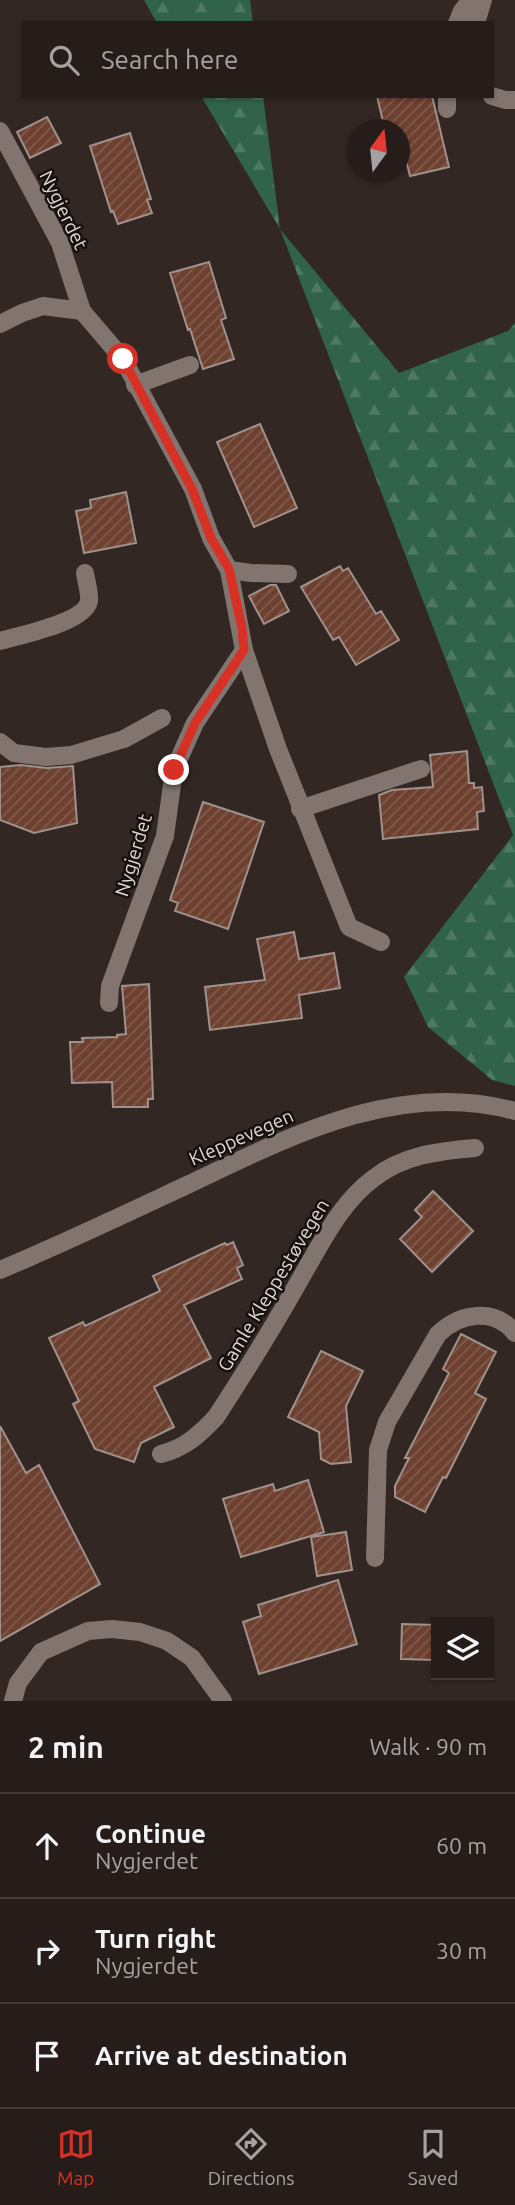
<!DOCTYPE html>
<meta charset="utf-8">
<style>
:root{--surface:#261d1a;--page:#2e2623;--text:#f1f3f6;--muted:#a4a2a2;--line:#423b39;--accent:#d93025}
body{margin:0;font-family:Ubuntu,sans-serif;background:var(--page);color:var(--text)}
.controls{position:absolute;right:21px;bottom:21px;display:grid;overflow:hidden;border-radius:0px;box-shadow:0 2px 5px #0004}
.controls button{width:63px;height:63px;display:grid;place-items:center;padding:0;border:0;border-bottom:2px solid var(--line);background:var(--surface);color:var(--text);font:35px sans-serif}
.compass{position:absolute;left:347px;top:119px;width:63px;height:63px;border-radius:50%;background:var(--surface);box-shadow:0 2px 5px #0004;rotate:15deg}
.stop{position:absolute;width:21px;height:21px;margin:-16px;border:5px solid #d93025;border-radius:50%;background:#fff}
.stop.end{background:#d93025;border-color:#fff;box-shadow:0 2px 7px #0008}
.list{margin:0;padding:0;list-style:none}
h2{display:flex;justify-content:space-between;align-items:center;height:91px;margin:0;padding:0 28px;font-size:30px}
h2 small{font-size:23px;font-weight:400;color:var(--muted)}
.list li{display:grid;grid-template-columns:46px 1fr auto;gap:21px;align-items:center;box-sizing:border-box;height:105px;padding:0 28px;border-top:2px solid var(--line)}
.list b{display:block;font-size:26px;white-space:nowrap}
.list p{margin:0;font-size:23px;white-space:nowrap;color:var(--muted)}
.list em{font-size:23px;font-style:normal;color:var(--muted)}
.icon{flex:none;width:38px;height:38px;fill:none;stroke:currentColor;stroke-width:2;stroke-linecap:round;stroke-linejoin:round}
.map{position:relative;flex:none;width:515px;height:1701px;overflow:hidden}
.search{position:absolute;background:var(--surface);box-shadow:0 2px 5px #0004;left:21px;right:21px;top:21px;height:77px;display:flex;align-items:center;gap:18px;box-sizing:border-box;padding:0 24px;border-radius:0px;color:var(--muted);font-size:26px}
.sheet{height:406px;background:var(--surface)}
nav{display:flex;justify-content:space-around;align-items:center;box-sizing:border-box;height:98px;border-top:2px solid var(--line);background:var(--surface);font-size:19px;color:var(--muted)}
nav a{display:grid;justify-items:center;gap:4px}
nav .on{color:var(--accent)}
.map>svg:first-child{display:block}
.forest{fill:url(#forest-firs)}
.building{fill:url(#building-hatch);stroke:#9f918c;stroke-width:2}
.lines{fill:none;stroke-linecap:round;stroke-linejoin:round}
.lane{stroke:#82746f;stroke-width:18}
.street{stroke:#82746f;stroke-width:18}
.secondary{stroke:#82746f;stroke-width:18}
.route{stroke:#d93025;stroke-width:9}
.labels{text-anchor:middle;stroke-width:5;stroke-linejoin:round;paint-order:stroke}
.street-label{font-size:19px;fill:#e1d9d6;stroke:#16110f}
</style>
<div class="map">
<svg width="515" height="1701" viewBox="0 0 515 1701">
<defs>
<pattern id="forest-firs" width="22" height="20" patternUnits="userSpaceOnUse" patternTransform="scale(1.75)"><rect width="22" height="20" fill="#31634b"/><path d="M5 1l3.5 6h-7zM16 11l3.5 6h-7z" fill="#4f7964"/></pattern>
<pattern id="building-hatch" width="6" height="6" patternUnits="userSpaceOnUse" patternTransform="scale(1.75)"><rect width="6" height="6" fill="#6d402f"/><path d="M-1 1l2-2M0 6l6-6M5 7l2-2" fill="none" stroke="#825b4c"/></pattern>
</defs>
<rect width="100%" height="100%" fill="#322723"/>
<path class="forest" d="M144 0H250L253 23H157Z
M201 96H263L280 229 399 373 508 331 515 323V1086L492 1080 428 1027 404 977 513 835 280 229Z"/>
<path class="building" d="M377 96H432L449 167 410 176 405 156 400 158V130H385Z
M47 117 61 143 30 158 17 132Z
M130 133 151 199 147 200 152 213 118 224 113 211 111 212 90 146Z
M209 262 226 318 221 320 234 359 203 369 190 329 188 330 170 273Z
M260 424 297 508 254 527 217 442Z
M126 492 136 543 84 553 76 511 91 508 90 500Z
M340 566 343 571 348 568 376 614 381 611 399 640 356 665 339 637 333 640 301 587Z
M270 585H276L289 611 264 624 249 596Z
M467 751 469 783H474V788L482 787 484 811 477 812 478 829 383 839 379 795 392 790 433 787 430 755Z
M21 765 47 768 73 766 77 823 34 833 0 820V767Z
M203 802 264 822 228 929 175 911 178 903 170 900Z
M294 932 299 959 334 953 340 988 299 995 302 1018 210 1030 205 987 265 980 257 939Z
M149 984 153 1099H148V1107H113L112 1082 72 1083 70 1042H83L82 1038 117 1037V1035L126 1034 122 986Z
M433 1191 473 1231 432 1272 400 1239 422 1217 415 1210Z
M233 1242 243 1265 237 1268 242 1279 184 1305 211 1358 154 1387 174 1427 141 1443 134 1462 95 1449 73 1404 79 1401 49 1338 83 1322 85 1326 160 1291 153 1276 225 1243 227 1245Z
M461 1334 496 1352 475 1393 486 1399 446 1478 443 1477 425 1512 395 1497V1486L409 1458H405L449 1373 443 1369Z
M321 1351 363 1371 346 1406 351 1462 331 1464 321 1459 319 1432 288 1417Z
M0 1426 26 1473 39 1465 100 1584 0 1641Z
M308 1480 324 1532 241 1557 223 1499 273 1484 275 1491Z
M346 1532 352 1570 317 1576 311 1537Z
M338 1580 357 1644 259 1674 243 1622 261 1616 258 1605Z
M402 1624 436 1625V1660L401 1659Z"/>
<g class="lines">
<path class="lane" d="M457 23 462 11 471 0
M476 23 483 0
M447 96V109
M492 96 505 100H515
M0 131 60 243 82 311
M135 385 190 365
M229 570 251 573 288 574
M0 641C19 635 85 623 89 601 90 593 86 581 85 573
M0 742 14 753 46 757 71 755 124 739 162 718
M300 809 421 769
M109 1003 110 986 165 836 174 770 195 723 244 650
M161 1454C185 1448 199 1435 216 1417 246 1371 275 1324 302 1276 322 1242 341 1202 374 1178 403 1155 439 1151 475 1148
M375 1558 378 1450 387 1422 438 1334C460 1313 494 1307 515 1333"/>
<path class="street" d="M0 324 22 313 43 306 82 311 123 359 193 489 211 538 229 570 244 650 278 749 349 927 381 942
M13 1701 18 1683 41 1652 88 1631 112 1629 140 1632 167 1641 192 1658 223 1701"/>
<path class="secondary" d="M0 1270C62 1244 123 1215 185 1186 288 1137 398 1079 515 1111"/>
</g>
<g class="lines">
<path class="route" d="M123 359 192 489 211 538 229 569 242 628 244 650 195 723 174 770"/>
</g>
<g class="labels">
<g class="street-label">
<text transform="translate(64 210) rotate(64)" y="7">Nygjerdet</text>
<text transform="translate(133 855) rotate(-73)" y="7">Nygjerdet</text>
<text transform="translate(241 1137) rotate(-24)" y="7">Kleppevegen</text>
<text transform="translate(273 1285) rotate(-59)" y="7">Gamle Kleppestøvegen</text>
</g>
</g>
</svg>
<div class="controls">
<button><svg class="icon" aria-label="layers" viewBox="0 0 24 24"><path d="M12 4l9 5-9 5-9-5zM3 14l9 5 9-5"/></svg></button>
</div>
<svg class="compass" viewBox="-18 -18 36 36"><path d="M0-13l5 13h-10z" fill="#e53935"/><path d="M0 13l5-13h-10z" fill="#a4a2a2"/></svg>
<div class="stop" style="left:123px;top:359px"></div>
<div class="stop end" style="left:174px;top:770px"></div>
<div class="search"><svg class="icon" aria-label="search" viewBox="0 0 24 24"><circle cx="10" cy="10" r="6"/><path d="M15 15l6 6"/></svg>Search here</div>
</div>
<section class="sheet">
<h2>2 min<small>Walk · 90 m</small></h2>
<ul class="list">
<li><svg class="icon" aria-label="ahead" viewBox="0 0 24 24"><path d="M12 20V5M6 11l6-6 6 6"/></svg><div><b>Continue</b><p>Nygjerdet</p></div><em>60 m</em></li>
<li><svg class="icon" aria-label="right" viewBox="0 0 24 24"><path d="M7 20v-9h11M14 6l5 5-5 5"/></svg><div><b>Turn right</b><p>Nygjerdet</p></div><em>30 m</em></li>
<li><svg class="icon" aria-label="arrive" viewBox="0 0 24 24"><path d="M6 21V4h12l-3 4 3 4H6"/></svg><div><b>Arrive at destination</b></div></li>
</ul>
</section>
<nav>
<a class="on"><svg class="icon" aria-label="map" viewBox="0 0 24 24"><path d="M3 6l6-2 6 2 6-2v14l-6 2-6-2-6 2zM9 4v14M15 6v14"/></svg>Map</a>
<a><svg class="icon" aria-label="directions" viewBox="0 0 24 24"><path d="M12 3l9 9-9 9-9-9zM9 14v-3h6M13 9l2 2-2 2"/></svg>Directions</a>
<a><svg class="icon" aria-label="saved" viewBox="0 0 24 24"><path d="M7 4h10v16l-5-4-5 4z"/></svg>Saved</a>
</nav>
